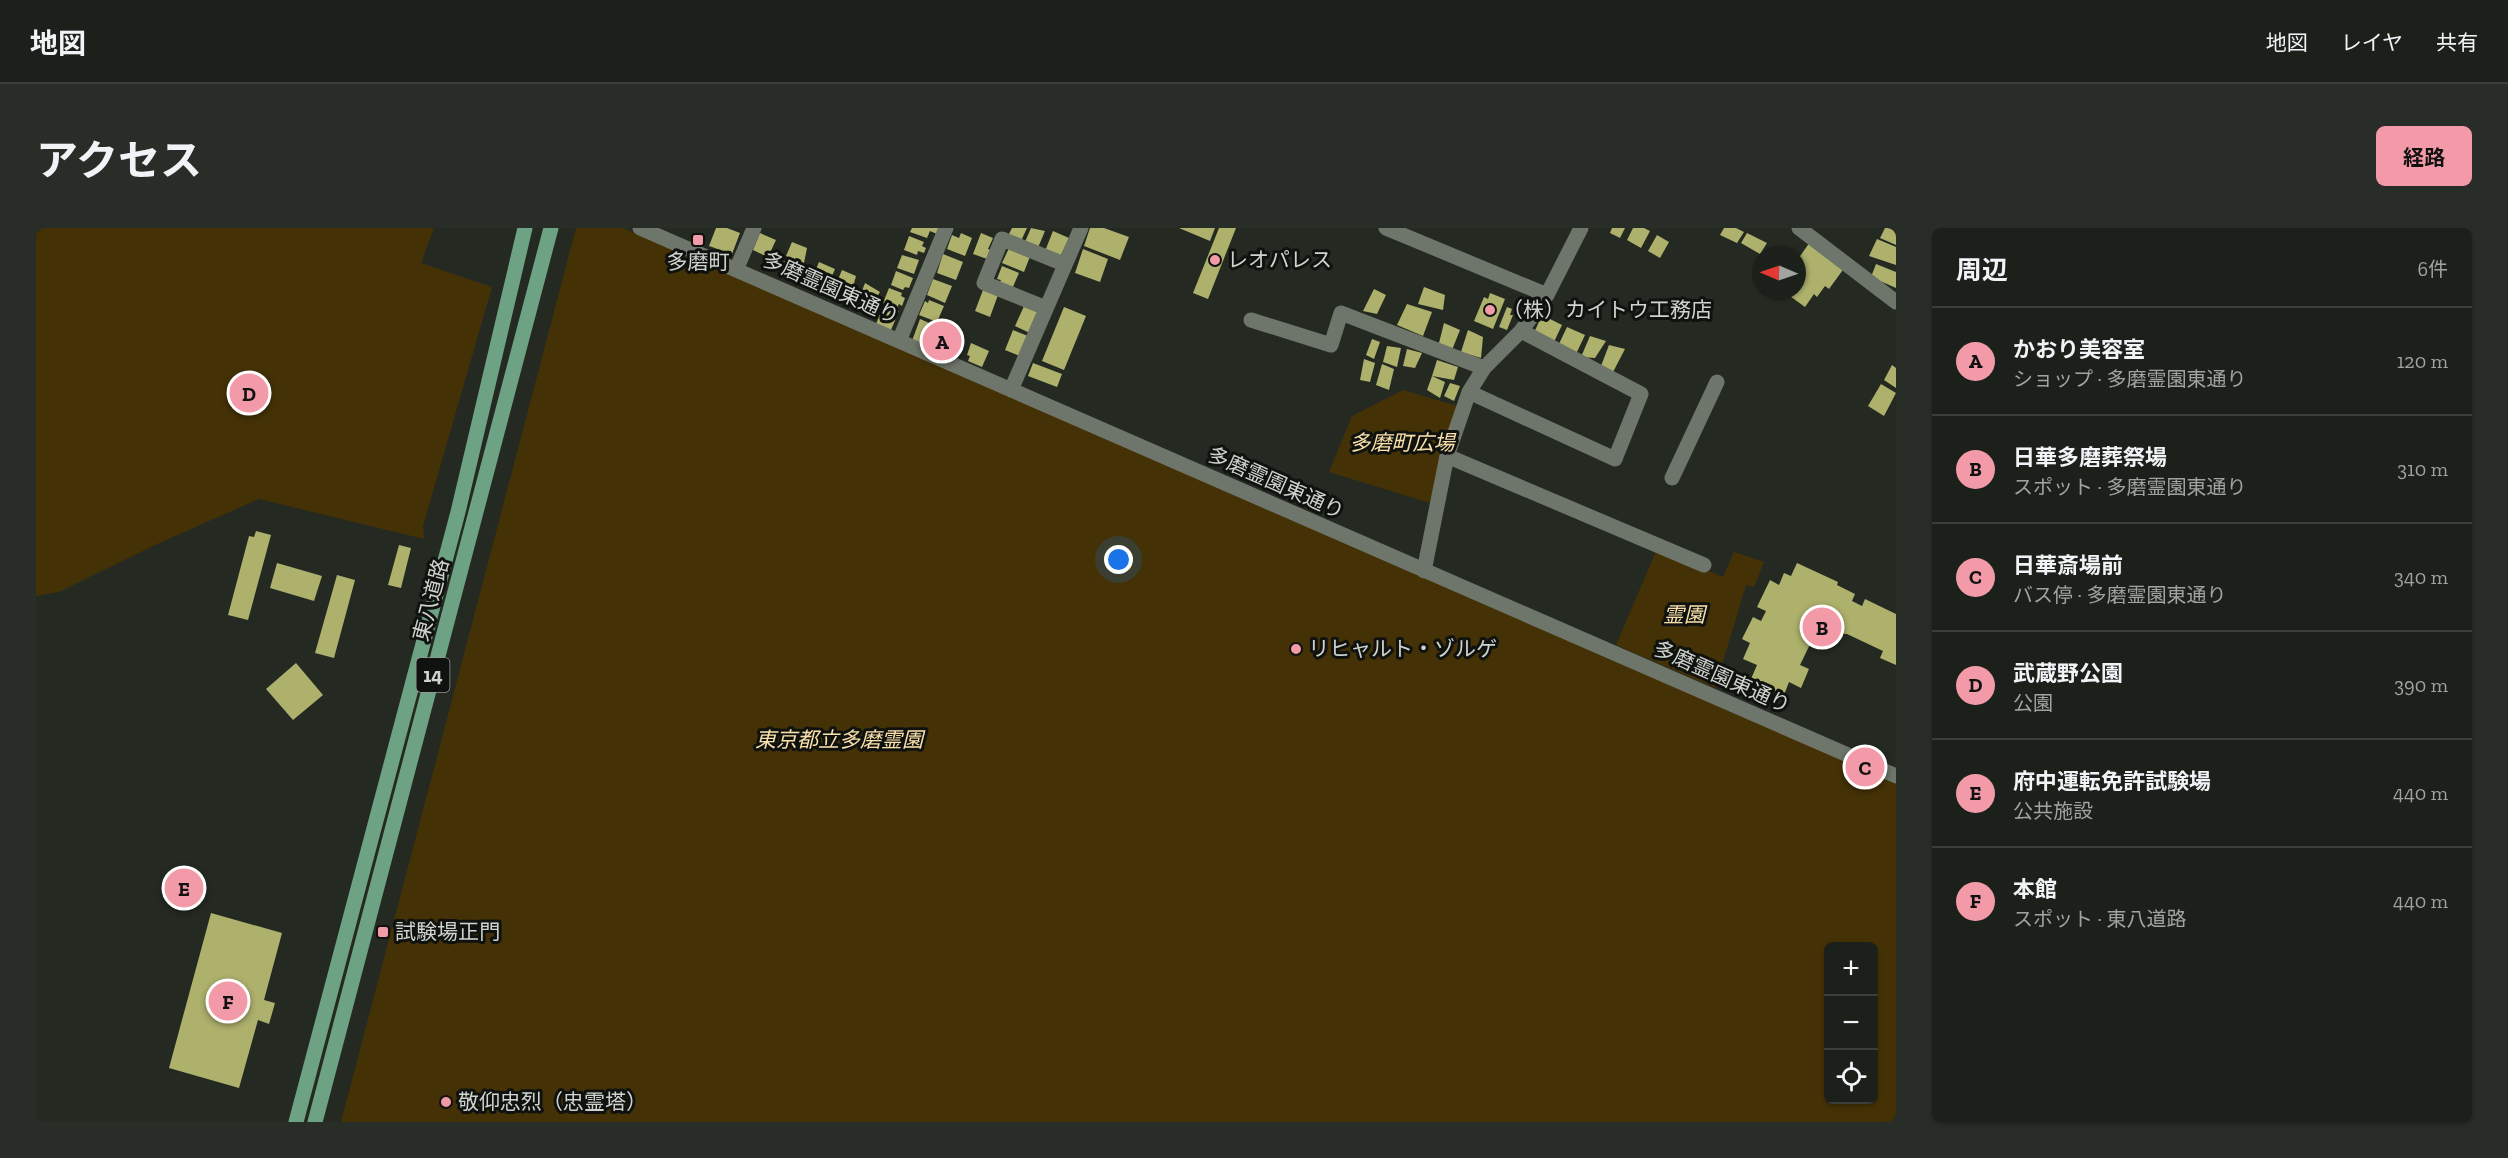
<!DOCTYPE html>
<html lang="ja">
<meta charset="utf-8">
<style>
:root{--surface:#1b201a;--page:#282d27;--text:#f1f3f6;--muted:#a0a3a2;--line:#393e39;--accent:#f39aa8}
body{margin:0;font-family:"Zilla Slab","Noto Sans JP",serif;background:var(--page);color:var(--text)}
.controls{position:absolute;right:18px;bottom:18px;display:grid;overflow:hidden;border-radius:9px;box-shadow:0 2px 4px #0004}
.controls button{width:54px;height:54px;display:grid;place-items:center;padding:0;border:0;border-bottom:2px solid var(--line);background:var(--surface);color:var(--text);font:30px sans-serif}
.compass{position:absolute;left:1716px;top:18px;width:54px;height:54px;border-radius:50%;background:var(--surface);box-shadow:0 2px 4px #0004;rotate:272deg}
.you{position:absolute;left:1083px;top:332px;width:21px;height:21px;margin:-15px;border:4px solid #fff;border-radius:50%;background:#1a73e8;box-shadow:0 0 0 9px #1a73e833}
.badge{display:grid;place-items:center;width:39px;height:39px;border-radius:50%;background:var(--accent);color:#111;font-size:20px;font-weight:700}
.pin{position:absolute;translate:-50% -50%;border:3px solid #fff;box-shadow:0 2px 6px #0006}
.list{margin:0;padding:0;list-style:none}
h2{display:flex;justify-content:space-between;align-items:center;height:78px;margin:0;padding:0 24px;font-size:26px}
h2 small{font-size:20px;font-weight:400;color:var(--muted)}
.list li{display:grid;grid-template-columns:39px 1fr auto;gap:18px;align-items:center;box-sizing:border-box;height:108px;padding:0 24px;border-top:2px solid var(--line)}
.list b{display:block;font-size:22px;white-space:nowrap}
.list p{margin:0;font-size:20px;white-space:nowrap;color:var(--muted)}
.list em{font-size:20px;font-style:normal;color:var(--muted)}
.icon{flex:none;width:33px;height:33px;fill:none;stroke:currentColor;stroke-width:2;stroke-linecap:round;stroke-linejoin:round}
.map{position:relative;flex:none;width:1860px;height:894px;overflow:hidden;border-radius:9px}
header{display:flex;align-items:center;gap:36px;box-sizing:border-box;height:84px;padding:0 30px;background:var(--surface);border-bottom:2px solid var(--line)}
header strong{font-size:28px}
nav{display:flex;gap:33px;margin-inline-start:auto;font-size:21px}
.intro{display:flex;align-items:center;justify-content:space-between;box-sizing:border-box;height:144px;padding:0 36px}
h1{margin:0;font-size:42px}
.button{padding:15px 27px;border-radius:9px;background:var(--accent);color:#111;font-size:21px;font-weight:700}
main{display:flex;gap:36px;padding:0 36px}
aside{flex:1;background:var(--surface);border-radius:9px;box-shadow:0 2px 4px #0004}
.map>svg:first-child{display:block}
.green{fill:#443206;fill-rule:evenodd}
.building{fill:#aeb16c}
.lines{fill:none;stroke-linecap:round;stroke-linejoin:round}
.minor{stroke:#6e756a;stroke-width:15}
.major{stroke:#6ea285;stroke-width:15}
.poi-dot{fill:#f39aa8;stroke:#0f120e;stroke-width:2}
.labels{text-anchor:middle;stroke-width:6;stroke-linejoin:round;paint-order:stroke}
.shield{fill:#0f120e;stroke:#959994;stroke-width:1.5}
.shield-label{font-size:20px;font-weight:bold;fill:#cfd3cd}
.poi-label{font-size:21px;fill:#cfd3cd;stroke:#0f120e;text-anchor:start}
.street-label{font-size:21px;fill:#cfd3cd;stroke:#0f120e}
.park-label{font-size:21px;font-style:italic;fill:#f9e0ab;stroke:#0f120e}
</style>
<header>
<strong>地図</strong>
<nav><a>地図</a><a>レイヤ</a><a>共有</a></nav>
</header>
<div class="intro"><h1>アクセス</h1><a class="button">経路</a></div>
<main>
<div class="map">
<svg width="1860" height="894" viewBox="0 0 1860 894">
<rect width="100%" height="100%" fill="#242a22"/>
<path class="green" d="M0 0H398L385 35 456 59 387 298 388 311 223 271 119 317 23 364 0 368Z
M540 0H587L1860 554V894H305ZM1792 718H1838V872H1792Z
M1367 162 1428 180 1394 275 1293 244 1316 188Z
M1621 321 1687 349 1698 324 1728 334 1718 359 1710 357 1679 460 1580 417Z"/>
<path class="building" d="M680 0H691L704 5 696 26 673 18Z
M876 0H903L901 6 894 3 891 10 874 4Z
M976 0H991L985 13 972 8Z
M995 0 1009 3 1001 22 988 16Z
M1054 0H1068L1093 9 1084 32 1048 18Z
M1143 0H1179L1174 13Z
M1183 0H1200L1172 71 1157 65Z
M1576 0H1589L1584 10 1574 5Z
M1597 0H1608L1614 3 1605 20 1591 12Z
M1688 0H1700L1708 4 1701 15 1684 7Z
M1849 0H1860V17L1844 10Z
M1017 3 1033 10 1024 29 1009 23Z
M724 5 740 12 732 29 717 22Z
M925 5 936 10 929 28 911 21 916 7 923 10Z
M945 5 957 10 952 21 957 23 954 32 937 26Z
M1711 5 1731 15 1724 26 1705 15Z
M1621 7 1633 14 1624 30 1612 23Z
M873 8 888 14 886 18 890 20 888 25 882 23 881 27 868 22Z
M1841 11 1860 19V37L1833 28Z
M756 14 771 20 768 35 750 28Z
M1774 14 1809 39 1793 61 1789 58 1781 69 1778 66 1769 79 1747 63H1761V43L1767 35 1762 31Z
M974 18 995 26 988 44 966 35Z
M1047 21 1072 31 1064 54 1039 45Z
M907 26 927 34 920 52 901 45Z
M866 27 883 32 878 46 861 40Z
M748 33 763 39 759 54 742 47Z
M783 34 799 41 790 62 774 56Z
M1840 36 1860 44V60L1835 49Z
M966 38 983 45 976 61 963 56 965 52 961 51Z
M806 42 820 48 816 63 813 62 809 72 796 66Z
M860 43 877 50 873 60 869 59 867 62 855 57Z
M897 51 916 58 909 75 891 67Z
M829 55 844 64 835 79 822 73Z
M1388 59 1409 67 1407 82 1382 76Z
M853 60 866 65 865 68 869 70 866 78 863 76 861 80 847 75Z
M1338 61 1350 67 1341 86 1327 83Z
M947 62 962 67 954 89 939 83Z
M1454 65 1469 71 1457 101 1438 93 1448 69 1452 71Z
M893 72 908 78 901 94 883 87 889 73 892 75Z
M989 76 1006 83 996 106 979 98Z
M1371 76 1396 84 1387 108 1361 97Z
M848 77 863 83 855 102 840 96Z
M1028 79 1050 88 1028 142 1006 133Z
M1471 79 1476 81 1474 87H1477L1471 102 1463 99Z
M1506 87 1526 97 1517 116 1497 107Z
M884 91 898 97 889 118 876 113Z
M1408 95 1424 102 1416 122 1403 115Z
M1531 99 1549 107 1540 126 1522 118Z
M977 102 992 108 984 128 969 122Z
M1432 102 1447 109 1445 130 1425 124Z
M902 103 917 109 911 123 895 117Z
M1554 108 1570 113 1559 130 1545 129Z
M1336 111 1344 114 1338 131 1330 127Z
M935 115 953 123 946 139 932 133 934 128 931 127Z
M1573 117 1589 121 1577 144 1565 138Z
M1351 118 1365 120 1361 139 1347 134Z
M1371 121 1386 125 1379 140 1367 138Z
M1328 131 1339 135 1334 154 1324 152Z
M1401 132 1422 139 1418 152 1396 148Z
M997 135 1026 146 1021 159 992 148Z
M1346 136 1358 141 1353 162 1340 157Z
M1856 137 1860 140V160L1848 152Z
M1396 148 1409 154 1404 170 1391 162Z
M1414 155 1424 158 1418 173 1408 168Z
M1845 156 1860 165 1848 188 1832 178Z
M220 303 235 307 212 392 192 387 213 308 218 309Z
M363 317 375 320 365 360 352 357Z
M241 335 286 348 278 373 234 360Z
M1761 335 1802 354 1801 357 1819 366 1816 373 1826 378 1829 371 1860 386V437L1844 430 1847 423 1811 406 1780 404 1764 437 1773 441 1765 460 1753 454 1748 467 1715 451 1721 437 1707 431 1714 415 1706 411 1717 389 1725 393 1730 383 1721 379 1734 352 1743 357 1748 345 1755 348Z
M301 347 319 352 298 430 279 425Z
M260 435 287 467 257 492 230 461Z
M175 685 246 705 228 772 239 775 233 796 222 792 203 860 133 840Z"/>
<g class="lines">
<path class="minor" d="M604 0 1860 548
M1350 0 1511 67
M1763 0 1860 74
M700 42 718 0
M1010 80 948 55 966 11 1028 36
M1215 92 1295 117 1305 85 1448 140
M863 113 910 0
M975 162 1045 0
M1433 164 1579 231 1605 166 1485 103
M1411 228 1668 337
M1636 250 1681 154
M1388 343 1411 228 1433 164 1448 140 1485 103 1511 67 1545 0"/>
<path class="major" d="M260 894 422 284 489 0
M279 894 515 0"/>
</g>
<g class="poi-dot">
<rect x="656" y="6" width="12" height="12" rx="3"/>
<circle cx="1179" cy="32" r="6"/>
<circle cx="1454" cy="82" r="6"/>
<circle cx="1260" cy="421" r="6"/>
<rect x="341" y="698" width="12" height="12" rx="3"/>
<circle cx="410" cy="874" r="6"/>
</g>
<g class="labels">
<rect class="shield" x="380.5" y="430" width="33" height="34" rx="4.5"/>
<g class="shield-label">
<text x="397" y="454">14</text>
</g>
<g class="poi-label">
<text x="1191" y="39">レオパレス</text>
<text x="662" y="41" text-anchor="middle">多磨町</text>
<text x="1466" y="89">（株）カイトウ工務店</text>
<text x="1272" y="428">リヒャルト・ゾルゲ</text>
<text x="359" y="711">試験場正門</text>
<text x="422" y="881">敬仰忠烈（忠霊塔）</text>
</g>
<g class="street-label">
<text transform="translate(795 60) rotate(24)" y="7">多磨霊園東通り</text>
<text transform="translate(1240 255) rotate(24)" y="7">多磨霊園東通り</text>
<text transform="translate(395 372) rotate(-75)" y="7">東八道路</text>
<text transform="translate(1686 449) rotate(24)" y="7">多磨霊園東通り</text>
</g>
<g class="park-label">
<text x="1366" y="222">多磨町広場</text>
<text x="1648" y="394">霊園</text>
<text x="803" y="519">東京都立多磨霊園</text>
</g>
</g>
</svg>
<div class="controls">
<button>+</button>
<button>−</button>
<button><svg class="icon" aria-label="locate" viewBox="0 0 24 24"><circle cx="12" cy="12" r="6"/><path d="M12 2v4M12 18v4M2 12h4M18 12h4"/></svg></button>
</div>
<svg class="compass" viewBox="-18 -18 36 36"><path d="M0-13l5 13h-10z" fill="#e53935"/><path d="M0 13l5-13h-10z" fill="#a0a3a2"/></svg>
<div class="you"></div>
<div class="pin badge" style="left:906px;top:113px">A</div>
<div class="pin badge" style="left:1786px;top:399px">B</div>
<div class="pin badge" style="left:1829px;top:539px">C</div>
<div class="pin badge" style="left:213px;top:165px">D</div>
<div class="pin badge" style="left:148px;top:660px">E</div>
<div class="pin badge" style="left:192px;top:773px">F</div>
</div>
<aside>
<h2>周辺<small>6件</small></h2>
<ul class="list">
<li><span class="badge">A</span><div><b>かおり美容室</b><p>ショップ · 多磨霊園東通り</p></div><em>120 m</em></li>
<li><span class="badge">B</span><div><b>日華多磨葬祭場</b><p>スポット · 多磨霊園東通り</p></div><em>310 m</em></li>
<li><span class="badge">C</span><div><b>日華斎場前</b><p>バス停 · 多磨霊園東通り</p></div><em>340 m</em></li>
<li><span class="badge">D</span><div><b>武蔵野公園</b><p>公園</p></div><em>390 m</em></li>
<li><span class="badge">E</span><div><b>府中運転免許試験場</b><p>公共施設</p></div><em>440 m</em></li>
<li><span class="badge">F</span><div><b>本館</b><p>スポット · 東八道路</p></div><em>440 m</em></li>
</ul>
</aside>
</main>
